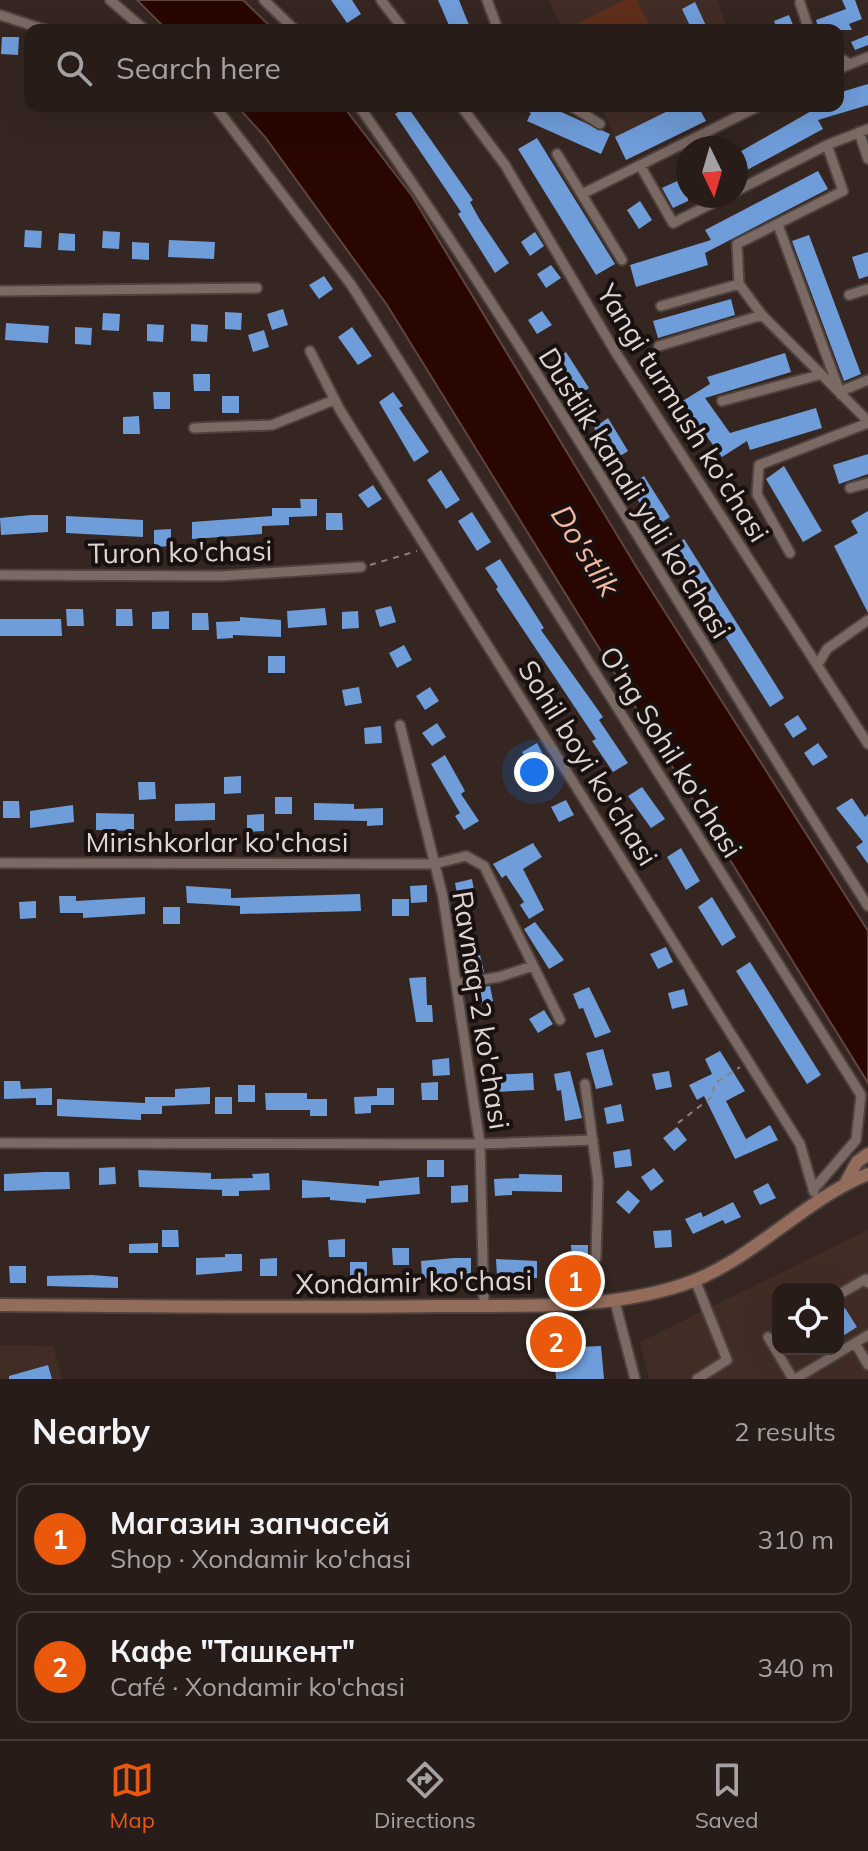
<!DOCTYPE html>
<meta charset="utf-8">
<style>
:root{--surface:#281c19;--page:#342926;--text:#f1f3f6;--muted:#a5a1a2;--line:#443a38;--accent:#ea580c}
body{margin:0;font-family:Mulish,sans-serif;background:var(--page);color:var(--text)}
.controls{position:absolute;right:24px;bottom:24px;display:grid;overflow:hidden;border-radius:16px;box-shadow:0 8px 32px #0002}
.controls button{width:72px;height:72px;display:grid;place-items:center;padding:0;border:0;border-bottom:2px solid var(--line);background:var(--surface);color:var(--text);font:40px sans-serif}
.compass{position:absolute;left:676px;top:136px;width:72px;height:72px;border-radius:50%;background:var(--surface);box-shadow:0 8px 32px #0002;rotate:175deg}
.you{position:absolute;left:534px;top:772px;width:28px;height:28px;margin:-20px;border:6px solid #fff;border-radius:50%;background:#1a73e8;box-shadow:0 0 0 12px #1a73e833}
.badge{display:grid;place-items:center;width:52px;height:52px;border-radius:50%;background:var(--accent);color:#fff;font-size:26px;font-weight:700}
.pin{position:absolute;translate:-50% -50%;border:4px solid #fff;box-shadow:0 2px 8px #0006}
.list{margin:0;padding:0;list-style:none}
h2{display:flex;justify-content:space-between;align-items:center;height:104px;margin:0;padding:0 32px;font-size:34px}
h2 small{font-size:26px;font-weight:400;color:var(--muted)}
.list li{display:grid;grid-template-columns:52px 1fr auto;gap:24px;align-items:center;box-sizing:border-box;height:112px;margin:0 16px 16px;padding:0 16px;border:2px solid var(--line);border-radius:16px}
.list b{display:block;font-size:30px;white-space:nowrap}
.list p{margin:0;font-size:26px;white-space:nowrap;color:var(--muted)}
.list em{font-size:26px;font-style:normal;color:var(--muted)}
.icon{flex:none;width:44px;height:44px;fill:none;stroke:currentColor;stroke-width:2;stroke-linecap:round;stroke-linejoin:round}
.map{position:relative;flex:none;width:868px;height:1379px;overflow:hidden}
.search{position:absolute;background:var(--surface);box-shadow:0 8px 32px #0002;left:24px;right:24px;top:24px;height:88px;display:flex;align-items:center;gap:20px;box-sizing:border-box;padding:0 28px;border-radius:16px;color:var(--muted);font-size:30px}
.sheet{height:360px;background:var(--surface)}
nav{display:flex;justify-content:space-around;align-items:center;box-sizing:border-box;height:112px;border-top:2px solid var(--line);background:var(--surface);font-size:22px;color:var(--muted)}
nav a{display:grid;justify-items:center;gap:4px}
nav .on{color:var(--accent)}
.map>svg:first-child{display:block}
.built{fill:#422d26;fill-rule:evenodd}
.green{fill:#5f2f1b}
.water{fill:#290700;stroke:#5f443f;stroke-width:2}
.building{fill:#6f9dda}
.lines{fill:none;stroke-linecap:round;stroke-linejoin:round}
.street-casing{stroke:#4e423e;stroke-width:13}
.secondary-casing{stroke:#4e423e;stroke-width:16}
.path{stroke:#8c807c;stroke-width:2;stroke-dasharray:6 6;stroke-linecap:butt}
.street{stroke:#7b6a63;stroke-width:9}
.secondary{stroke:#936c5c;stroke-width:12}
.labels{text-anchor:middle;stroke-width:8;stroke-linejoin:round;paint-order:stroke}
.street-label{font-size:28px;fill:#ded4d1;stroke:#18110f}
.water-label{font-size:30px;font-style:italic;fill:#f5b7a0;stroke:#18110f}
</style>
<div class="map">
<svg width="868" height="1379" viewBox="0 0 868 1379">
<rect width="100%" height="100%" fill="#352621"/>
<path class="built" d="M548 0H717L728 30H563Z
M600 106H698L706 121 626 160Z
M868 1230V1379H649L640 1342ZM778 1289H838V1349H778Z
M0 1345 53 1346 62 1379H0Z"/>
<path class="green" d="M625 0H637L648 23 634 30H579L576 24Z"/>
<path class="water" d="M137 0H243L274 30H167Z
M237 106H343L412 196 637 568 868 931V1083L387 305 265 137Z"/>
<path class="building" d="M331 0H352L361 14 347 23Z
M438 0H459L471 30H451Z
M842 0H855L862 19 849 24 852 30H819L816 20 846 9Z
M695 2 708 30H692L682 9Z
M789 15 795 30H777L774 21Z
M868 35V45L855 50 851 42Z
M2 37H19L18 55 1 54Z
M868 84V105L818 120 823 129 736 176V154L820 106H838V93Z
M407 106 473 200 470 202 480 220 509 263 495 273 458 214 461 212 395 114Z
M516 106H548L610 134 601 154 527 121 531 113Z
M678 106H698L706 121 626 160 615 137Z
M537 138 615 264 596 275 518 149Z
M818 171 828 189 705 253 708 265 636 287 630 265 711 240 705 230Z
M688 176V201L673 208 662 188Z
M640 201 652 220 639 229 627 210Z
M25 230 42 231 41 248 24 247Z
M103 231 120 232 119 249 102 248Z
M535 232 544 246 530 256 521 242Z
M59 233 75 234V251L58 250Z
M809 235 861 374 844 381 792 241Z
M169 240 215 242 214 259 168 257Z
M132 242 149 243V260L132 259Z
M868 252V276L859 279 852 257Z
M551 265 561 278 546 288 537 274Z
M324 276 333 289 319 299 309 285Z
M731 299 735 315 658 338 653 321Z
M283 309 288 325 272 330 267 314Z
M542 311 552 325 537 334 528 320Z
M225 312 242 313 241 330 225 329Z
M103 313 120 314 119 331 102 330Z
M6 323 49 326 48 343 5 340Z
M147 324 164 325 163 342 147 341Z
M191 324 208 325 207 342 191 341Z
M75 327 92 328 91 345 75 344Z
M352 327 372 356 358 365 338 337Z
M264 330 269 347 253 352 248 335Z
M566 352 589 388 575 398 551 362Z
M785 353 791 372 705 398 730 433 816 408 822 428 750 450 747 441 722 457 681 402 710 384 707 377Z
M193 374H210V391H194Z
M153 392H170V409H154Z
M393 392 403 406 399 408 429 452 414 462 379 402Z
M222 396H239V413H222Z
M139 416 140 434H123V417Z
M608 418 628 451 614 460 594 428Z
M868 454V474L839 484 833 465Z
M784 466 822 531 803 542 766 479Z
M441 470 460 500 446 509 427 480Z
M644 476 670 517 655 527 629 486Z
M373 485 382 499 368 508 358 495Z
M300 499H317V516L289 517V525L262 526V534L192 539V522L272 516V508H301Z
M868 511V613L834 546 858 533 851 521Z
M472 512 491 542 477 551 458 521Z
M326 513H342L343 530H326Z
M31 515H48V532L1 535 0 518Z
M66 516 143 520V537L66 533Z
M171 529V546L154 547V530Z
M684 539 784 698 770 707 669 548Z
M500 559 544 628 541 630 603 717 599 720 628 763 613 772 592 741 596 739 496 589 498 587 485 568Z
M391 606 396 622 380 627 375 610Z
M325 608 327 625 288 628 287 611Z
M66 609H83L84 626H67Z
M116 609H132L133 626H116Z
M169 611V629H152V612Z
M358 611 359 628 342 629V612Z
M192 613H208L209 630H192Z
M240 617 281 620V637L233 635V638L217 639 216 622 240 621Z
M0 619H61L62 636H0Z
M404 645 412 660 397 668 389 653Z
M268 656H285V673H268Z
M359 687 362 703 345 706 342 690Z
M430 687 439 701 425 710 416 696Z
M798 715 807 729 793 738 784 724Z
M437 723 446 737 432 746 422 733Z
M381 726 382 743 365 744 364 728Z
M537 743 545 758 531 766 522 752Z
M818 743 828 757 813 766 804 753Z
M445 755 465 791 461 794 479 821 464 830 455 816 460 813 431 764Z
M241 776V793L224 794V777Z
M138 782H155L156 799 139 800Z
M642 787 665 819 651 828 628 796Z
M275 797H292V814H275Z
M852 798 865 817 868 814V864L856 847 863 842 836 808Z
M566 800 574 815 559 822 551 807Z
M3 801H19L20 818H3Z
M215 803V820L175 821V804Z
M314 803 354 804V809L383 808V825L367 826V821L314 820Z
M73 805 74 822 30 828V811Z
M96 813 134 814V831L96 830Z
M264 814V831L247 832V815Z
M533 843 542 857 523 869 544 910 529 919 520 905 524 902 506 875 502 878 493 864Z
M681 848 700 881 686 890 667 857Z
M472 879 475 896 458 899 455 883Z
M427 885V902L411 903 410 886Z
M186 886 231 889V898L360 894 361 911 240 914V906L187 903Z
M59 896H76V901L145 897V914L83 918V913H60Z
M712 897 736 937 722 946 698 907Z
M392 899H409V916H392Z
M36 901V918L20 919 19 902Z
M163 907H180V924H163Z
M535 922 564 960 549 969 524 929Z
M666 947 673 962 658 969 650 954Z
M480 955 484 972 467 974 463 958Z
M750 962 821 1075 807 1084 736 971Z
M426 977 427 1005H432L433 1022H416L409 978Z
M490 986 493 1001 476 1005 473 989Z
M589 987 611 1032 595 1038 583 1008 579 1009 573 994Z
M684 989 688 1005 672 1009 668 993Z
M544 1010 553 1024 538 1033 529 1019Z
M603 1049 613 1085 596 1089 586 1053Z
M720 1051 745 1091 726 1101 746 1139 770 1125 778 1140 735 1159 704 1096 697 1100 689 1085 712 1074 705 1059Z
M449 1058 450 1075 433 1076 432 1060Z
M570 1071 582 1118 565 1121 561 1090 557 1091 554 1074Z
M669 1071 672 1087 656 1090 652 1074Z
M533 1073 534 1090 492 1092V1075Z
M4 1081H20L21 1089 52 1088V1105H36V1098L4 1099Z
M438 1082V1100H422L421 1083Z
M238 1085H255V1102H238Z
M210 1087V1104L162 1106V1114H141V1120L57 1116V1099L145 1103V1097H175V1089Z
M377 1088H394V1105H371V1113L355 1114 354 1097 377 1096Z
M265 1093H307V1099H327V1116H310V1110H266Z
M215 1097H232V1114H215Z
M621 1104 624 1121 607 1124 604 1108Z
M677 1127 687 1140 674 1151 663 1138Z
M630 1149 632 1166 615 1168 613 1152Z
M427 1160H444V1177H427Z
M115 1167 116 1184 99 1185V1168Z
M654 1168 664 1181 651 1191 641 1177Z
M138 1170 211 1173V1179L253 1178 252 1174 269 1173 270 1190 239 1191V1196H222V1190L139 1187Z
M44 1172H69L70 1189 4 1191V1174Z
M519 1174 562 1175V1192L512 1191V1195L495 1196 494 1179 519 1178Z
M419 1177 420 1194 366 1199V1203L330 1200V1197L302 1198V1180L379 1186V1181Z
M768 1183 776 1198 760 1205 753 1191Z
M468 1185V1202L451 1203V1186Z
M628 1190 640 1201 629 1214 616 1202Z
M733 1202 741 1217 725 1224 723 1220 693 1234 685 1219 701 1212 703 1217Z
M162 1230H178L179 1247H162Z
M671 1230 672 1247 655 1248 653 1231Z
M345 1239V1257H329L328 1240Z
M158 1243V1253H129V1244Z
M571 1245H588V1262H572Z
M392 1248H409V1265H393Z
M225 1254H242V1271L196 1275V1258L225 1257Z
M277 1258V1276H260V1259Z
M454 1258H471V1275L422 1278 421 1261Z
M496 1259 537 1261V1278L497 1276Z
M350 1262H367V1279H350Z
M9 1266H26V1283H10Z
M92 1275 118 1277V1288L47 1286V1276Z
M845 1308 857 1327 838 1339V1313Z
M601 1346 604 1379H556L554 1348Z
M48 1365 52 1379H9V1376Z"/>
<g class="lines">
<g class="street-casing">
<path id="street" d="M110 0 145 30
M264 0 295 30
M381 0 404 30
M487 0 498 30
M800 3 809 30
M0 15 46 30
M838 57 850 64
M838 69 868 57
M215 106 352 286 861 1095 856 1140 813 1190
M359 106C541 364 697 640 868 906
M461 106 505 165 616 353 868 744
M571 106 600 124
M868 129 827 145 843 191 737 244 739 284 762 315 868 421
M859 132 868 159
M557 154 622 260
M641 167 673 223 727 196
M736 191 827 145
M582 194 759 106
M778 225 841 395
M0 291 257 288
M849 295 868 289
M661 306 739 284
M659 346 762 315
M310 351 340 410 800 1144 814 1192
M839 392 868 380
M722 401 819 375
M194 428 272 425 334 400
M850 488 868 483
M790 553 757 494 759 465 868 423
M0 575 221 576 361 567
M818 664 827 649 868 620
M400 725 443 897 480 1144 484 1306
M0 863 434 864 466 856 484 866 560 1020
M456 984 499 977 533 966
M585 1084 598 1181 596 1258
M0 1143 480 1144 593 1140
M695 1280 727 1360 697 1379
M838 1295 866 1279 868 1283
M615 1302 635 1379
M768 1337 793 1379
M855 1343 868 1365
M795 1379 868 1335"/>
</g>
<g class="secondary-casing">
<path id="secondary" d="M845 1184 857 1162 868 1154
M0 1305C145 1306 291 1308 436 1306 519 1305 602 1311 682 1285 752 1262 801 1201 868 1174"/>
</g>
<path class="path" d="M370 565 417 551
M678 1123 713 1096 714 1084 740 1067"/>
<use href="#street" class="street"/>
<use href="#secondary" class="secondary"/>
</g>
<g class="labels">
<g class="street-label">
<text transform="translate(683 413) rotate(58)" y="10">Yangi turmush ko'chasi</text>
<text transform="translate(635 493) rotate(58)" y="10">Dustlik kanali yuli ko'chasi</text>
<text transform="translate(180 552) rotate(-1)" y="10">Turon ko'chasi</text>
<text transform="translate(671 752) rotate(58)" y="10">O'ng Sohil ko'chasi</text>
<text transform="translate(588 763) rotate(58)" y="10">Sohil boyi ko'chasi</text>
<text x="217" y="852">Mirishkorlar ko'chasi</text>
<text transform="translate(481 1010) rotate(81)" y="10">Ravnaq-2 ko'chasi</text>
<text transform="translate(414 1282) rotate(-1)" y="10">Xondamir ko'chasi</text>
</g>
<g class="water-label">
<text transform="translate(585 551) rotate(58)" y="10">Do'stlik</text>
</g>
</g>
</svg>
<div class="controls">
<button><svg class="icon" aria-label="locate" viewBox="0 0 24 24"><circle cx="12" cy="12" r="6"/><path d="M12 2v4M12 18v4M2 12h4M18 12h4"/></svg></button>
</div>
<svg class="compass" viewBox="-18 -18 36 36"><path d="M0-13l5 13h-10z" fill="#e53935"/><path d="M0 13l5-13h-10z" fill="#a5a1a2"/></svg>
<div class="you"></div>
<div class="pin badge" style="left:575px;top:1281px">1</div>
<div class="pin badge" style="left:556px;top:1342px">2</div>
<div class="search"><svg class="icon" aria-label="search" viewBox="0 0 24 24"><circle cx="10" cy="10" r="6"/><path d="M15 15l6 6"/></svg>Search here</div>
</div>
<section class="sheet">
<h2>Nearby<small>2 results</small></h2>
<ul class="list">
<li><span class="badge">1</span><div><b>Магазин запчасей</b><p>Shop · Xondamir ko'chasi</p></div><em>310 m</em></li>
<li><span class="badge">2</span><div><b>Кафе &quot;Ташкент&quot;</b><p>Café · Xondamir ko'chasi</p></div><em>340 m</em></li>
</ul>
</section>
<nav>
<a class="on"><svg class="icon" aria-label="map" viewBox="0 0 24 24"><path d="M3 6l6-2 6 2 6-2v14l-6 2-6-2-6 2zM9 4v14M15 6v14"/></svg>Map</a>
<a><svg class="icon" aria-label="directions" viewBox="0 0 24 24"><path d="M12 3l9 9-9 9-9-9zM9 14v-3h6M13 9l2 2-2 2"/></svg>Directions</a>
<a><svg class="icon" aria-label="saved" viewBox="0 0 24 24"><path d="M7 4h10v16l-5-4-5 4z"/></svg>Saved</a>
</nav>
